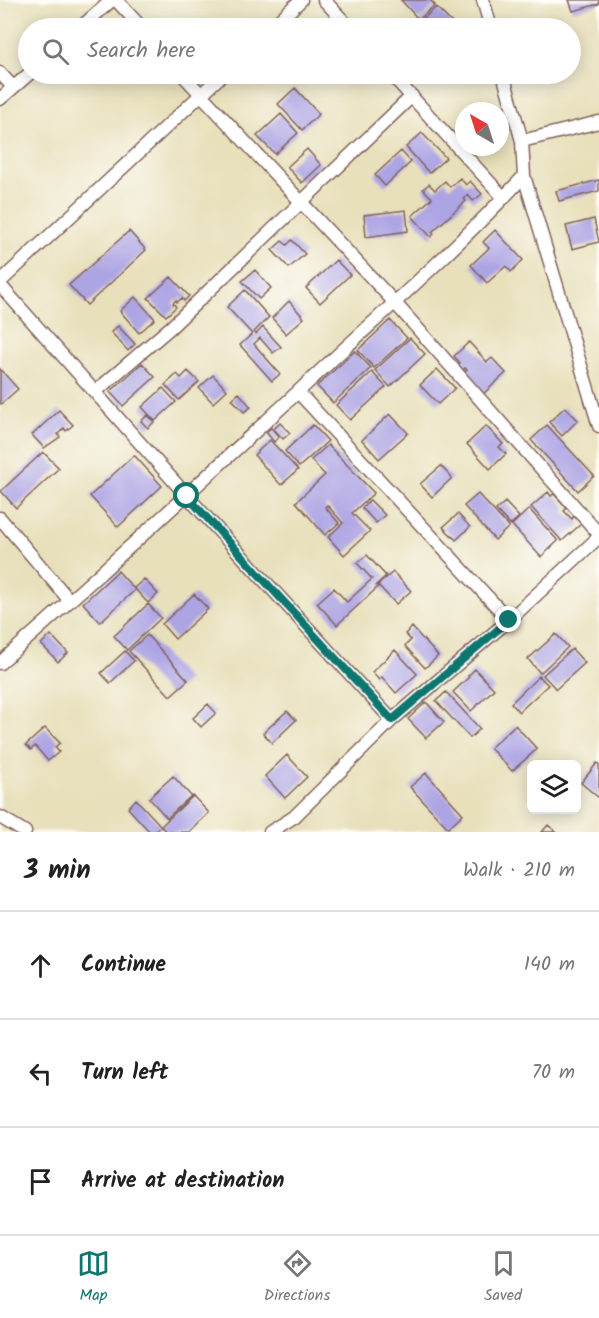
<!DOCTYPE html>
<meta charset="utf-8">
<style>
:root{--surface:#fff;--page:#f2f2f2;--text:#222;--muted:#767676;--line:#e0e0e0;--accent:#0f766e}
body{margin:0;font-family:Kalam,sans-serif;background:var(--page);color:var(--text)}
.controls{position:absolute;right:18px;bottom:18px;display:grid;overflow:hidden;border-radius:9px;box-shadow:0 3px 15px #0003}
.controls button{width:54px;height:54px;display:grid;place-items:center;padding:0;border:0;border-bottom:2px solid var(--line);background:var(--surface);color:var(--text);font:30px sans-serif}
.compass{position:absolute;left:455px;top:102px;width:54px;height:54px;border-radius:50%;background:var(--surface);box-shadow:0 3px 15px #0003;rotate:321deg}
.stop{position:absolute;width:18px;height:18px;margin:-14px;border:4px solid #0f766e;border-radius:50%;background:#fff}
.stop.end{background:#0f766e;border-color:#fff;box-shadow:0 2px 6px #0008}
.list{margin:0;padding:0;list-style:none}
h2{display:flex;justify-content:space-between;align-items:center;height:78px;margin:0;padding:0 24px;font-size:26px}
h2 small{font-size:20px;font-weight:400;color:var(--muted)}
.list li{display:grid;grid-template-columns:39px 1fr auto;gap:18px;align-items:center;box-sizing:border-box;height:108px;padding:0 24px;border-top:2px solid var(--line)}
.list b{display:block;font-size:22px;white-space:nowrap}
.list em{font-size:20px;font-style:normal;color:var(--muted)}
.icon{flex:none;width:33px;height:33px;fill:none;stroke:currentColor;stroke-width:2;stroke-linecap:round;stroke-linejoin:round}
.map{position:relative;flex:none;width:599px;height:832px;overflow:hidden}
.search{position:absolute;background:var(--surface);box-shadow:0 3px 15px #0003;left:18px;right:18px;top:18px;height:66px;display:flex;align-items:center;gap:15px;box-sizing:border-box;padding:0 21px;border-radius:33px;color:var(--muted);font-size:22px}
.sheet{height:402px;background:var(--surface)}
nav{display:flex;justify-content:space-around;align-items:center;box-sizing:border-box;height:84px;border-top:2px solid var(--line);background:var(--surface);font-size:16px;color:var(--muted)}
nav a{display:grid;justify-items:center;gap:3px}
nav .on{color:var(--accent)}
.map>svg:first-child{display:block}
.building{fill:#ada4e4}
.lines{fill:none;stroke-linecap:round;stroke-linejoin:round}
.minor-casing{stroke:#81635d;stroke-width:15}
.minor{stroke:#fff;stroke-width:12}
.route{stroke:#0f766e;stroke-width:8}
</style>
<div class="map">
<svg width="599" height="832" viewBox="0 0 599 832">
<rect width="100%" height="100%" fill="#fdfcf7"/>
<filter id="ink" filterUnits="userSpaceOnUse"><feTurbulence type="fractalNoise" baseFrequency=".0167" numOctaves="2"/><feDisplacementMap in="SourceGraphic" scale="12" xChannelSelector="R" yChannelSelector="G"/><feConvolveMatrix kernelMatrix="1 2 1 2 8 2 1 2 1" color-interpolation-filters="sRGB"/></filter>
<filter id="wash" filterUnits="userSpaceOnUse"><feTurbulence type="fractalNoise" baseFrequency=".008" numOctaves="4" result="noise"/><feDisplacementMap in="SourceGraphic" scale="24" xChannelSelector="R" yChannelSelector="G"/><feGaussianBlur stdDeviation="1.35" result="paint"/><feColorMatrix in="noise" values="0 0 0 0 0 0 0 0 0 0 0 0 0 0 0 0 0 1.4 0 .05"/><feComposite in="paint" operator="in"/></filter>
<g filter="url(#wash)">
<rect width="100%" height="100%" fill="#e8e0bb"/>
<g id="blocks">
<path class="building" d="M401 0H430L435 5 419 20Z
M569 0H599V4L573 11Z
M436 7 452 23 446 28H420L417 25Z
M285 74H300L292 81Z
M320 74H334L327 80Z
M295 88 319 114 302 130 278 104Z
M281 114 298 133 275 154 257 136Z
M422 133 446 158 429 173 406 147Z
M307 149 321 165 302 183 287 167Z
M401 151 411 162 385 186 375 175Z
M460 178 466 185 470 181 482 194 473 201 468 195 464 199 466 201 432 232 434 234 431 237 412 216 432 198 423 189 429 184 435 190 445 181 450 187Z
M599 180V191L559 201 556 191Z
M406 210 408 231 366 237 364 215Z
M594 219 599 242 572 249 566 226Z
M495 230 523 260 511 272 506 266 487 283 471 265 489 248 483 242Z
M129 231 146 250 87 305 69 285Z
M292 240 305 254 289 268 272 250 282 241 287 245Z
M336 260 350 275 320 303 306 288Z
M255 270 271 288 259 299 242 281Z
M171 277 189 296 184 301 182 298 177 302 176 300 173 303 176 307 166 316 148 298Z
M245 290 269 317 254 332 256 334 263 327 281 347 273 353 260 338 254 344 280 374 272 381 240 345 252 334 227 307Z
M135 297 155 319 139 333 120 311Z
M289 301 304 318 286 334 272 318Z
M390 320 407 338 374 368 358 350Z
M118 326 135 344 128 351 111 332Z
M410 338 425 354 390 387 375 370Z
M469 342 487 362 492 358 506 373 482 395 462 374 467 370 465 368 461 372 456 367 460 363 454 356Z
M355 351 371 368 333 403 317 386Z
M142 363 155 377 123 406 110 392Z
M0 369 18 389 1 404 0 403Z
M437 369 455 388 438 404 420 385Z
M188 371 199 382 179 400 165 385 177 374 181 378Z
M372 372 386 387 350 420 336 405Z
M213 375 227 390 213 403 199 388Z
M163 388 176 402 155 421 142 407Z
M239 393 251 407 244 412 232 399Z
M565 407 578 420 562 436 549 422Z
M59 410 73 425 66 431 64 428 58 434 60 437 44 448 32 435Z
M390 414 408 433 379 459 362 440Z
M148 415 154 422 148 428 141 421Z
M280 423 290 433 283 439 274 429Z
M313 425 328 441 299 467 285 451Z
M547 425 594 476 578 491 531 440Z
M486 426 503 444 499 447 506 454 490 469 467 444Z
M271 428 279 437 274 442 266 432Z
M270 440 298 470 281 485 254 455Z
M328 445 374 493 352 513 370 531 344 555 328 537 343 523 327 505 325 507 339 523 325 535 296 502 325 475 311 460Z
M43 452 59 468 16 508 1 491Z
M134 455 162 486 118 527 90 496Z
M441 466 452 478 432 497 420 484Z
M548 492 551 496 554 494 567 508 564 511 572 519 574 516 581 524 562 541 531 507Z
M478 494 509 527 495 540 464 506Z
M370 500 385 515 376 523 362 508Z
M505 502 519 517 510 525 496 510Z
M529 509 558 541 541 557 512 525Z
M458 514 470 527 456 540 443 527Z
M367 555 386 576 376 585 378 587 337 625 317 603 334 588 347 602 372 579 357 563Z
M118 571 135 590 100 622 83 603Z
M393 572 411 591 396 604 378 585Z
M144 579 158 594 148 603 134 588Z
M194 594 208 609 175 639 162 624Z
M148 604 161 618 127 650 114 636Z
M412 627 438 656 425 668 405 646 411 640 405 634Z
M556 634 568 647 540 673 528 659Z
M51 635 68 653 58 662 41 644Z
M147 635 188 680 170 696 129 651Z
M572 649 585 663 556 689 543 675Z
M395 650 417 674 396 693 382 677 379 680 372 672Z
M125 651 134 661 110 683 101 673Z
M475 669 494 689 471 711 453 692 469 677 468 676Z
M539 676 548 685 519 712 511 703Z
M446 692 480 729 470 738 436 701Z
M426 702 444 722 426 738 408 719Z
M208 704 216 713 201 727 193 718Z
M287 711 296 720 272 743 263 733Z
M515 725 537 749 512 771 490 748Z
M45 728 60 743 55 747 59 752 48 761 35 746 31 750 26 745Z
M287 755 307 777 285 798 265 776Z
M597 763 599 764V798L581 783Z
M426 773 463 814 448 828 410 787Z
M173 776 191 796 167 818 149 798Z
M193 796 209 813 189 832H166L161 826 154 832H150L128 808 136 799 161 826Z
M548 825 556 832H542Z"/>
</g>
</g>
<g filter="url(#ink)">
<use href="#blocks" fill-opacity="0" stroke="#81635d" stroke-width="1.5"/>
<g class="lines">
<g class="minor-casing">
<path id="minor" d="M116 0 142 28
M324 0 350 28
M483 0 491 28
M80 28 112 0
M271 28 301 0
M0 73 13 87
M182 74 395 303 599 534
M391 74 504 198
M503 74 522 141 524 176 599 426
M0 99 29 74
M522 141 599 122
M0 282 223 74
M0 285 187 496 392 720
M95 392 171 327 412 96
M298 392 509 620
M0 518 70 601
M0 663C112 564 222 463 331 361 396 301 464 241 524 176
M0 817 25 832
M270 832 294 817 392 720 509 620 599 537"/>
</g>
<use href="#minor" class="minor"/>
</g>
</g>
<g class="lines" filter="url(#ink)">
<path class="route" d="M187 496 392 720 509 620"/>
</g>
</svg>
<div class="controls">
<button><svg class="icon" aria-label="layers" viewBox="0 0 24 24"><path d="M12 4l9 5-9 5-9-5zM3 14l9 5 9-5"/></svg></button>
</div>
<svg class="compass" viewBox="-18 -18 36 36"><path d="M0-13l5 13h-10z" fill="#e53935"/><path d="M0 13l5-13h-10z" fill="#767676"/></svg>
<div class="stop" style="left:187px;top:496px"></div>
<div class="stop end" style="left:509px;top:620px"></div>
<div class="search"><svg class="icon" aria-label="search" viewBox="0 0 24 24"><circle cx="10" cy="10" r="6"/><path d="M15 15l6 6"/></svg>Search here</div>
</div>
<section class="sheet">
<h2>3 min<small>Walk · 210 m</small></h2>
<ul class="list">
<li><svg class="icon" aria-label="ahead" viewBox="0 0 24 24"><path d="M12 20V5M6 11l6-6 6 6"/></svg><div><b>Continue</b></div><em>140 m</em></li>
<li><svg class="icon" aria-label="left" viewBox="0 0 24 24"><path d="M17 20v-9H6M10 6l-5 5 5 5"/></svg><div><b>Turn left</b></div><em>70 m</em></li>
<li><svg class="icon" aria-label="arrive" viewBox="0 0 24 24"><path d="M6 21V4h12l-3 4 3 4H6"/></svg><div><b>Arrive at destination</b></div></li>
</ul>
</section>
<nav>
<a class="on"><svg class="icon" aria-label="map" viewBox="0 0 24 24"><path d="M3 6l6-2 6 2 6-2v14l-6 2-6-2-6 2zM9 4v14M15 6v14"/></svg>Map</a>
<a><svg class="icon" aria-label="directions" viewBox="0 0 24 24"><path d="M12 3l9 9-9 9-9-9zM9 14v-3h6M13 9l2 2-2 2"/></svg>Directions</a>
<a><svg class="icon" aria-label="saved" viewBox="0 0 24 24"><path d="M7 4h10v16l-5-4-5 4z"/></svg>Saved</a>
</nav>
